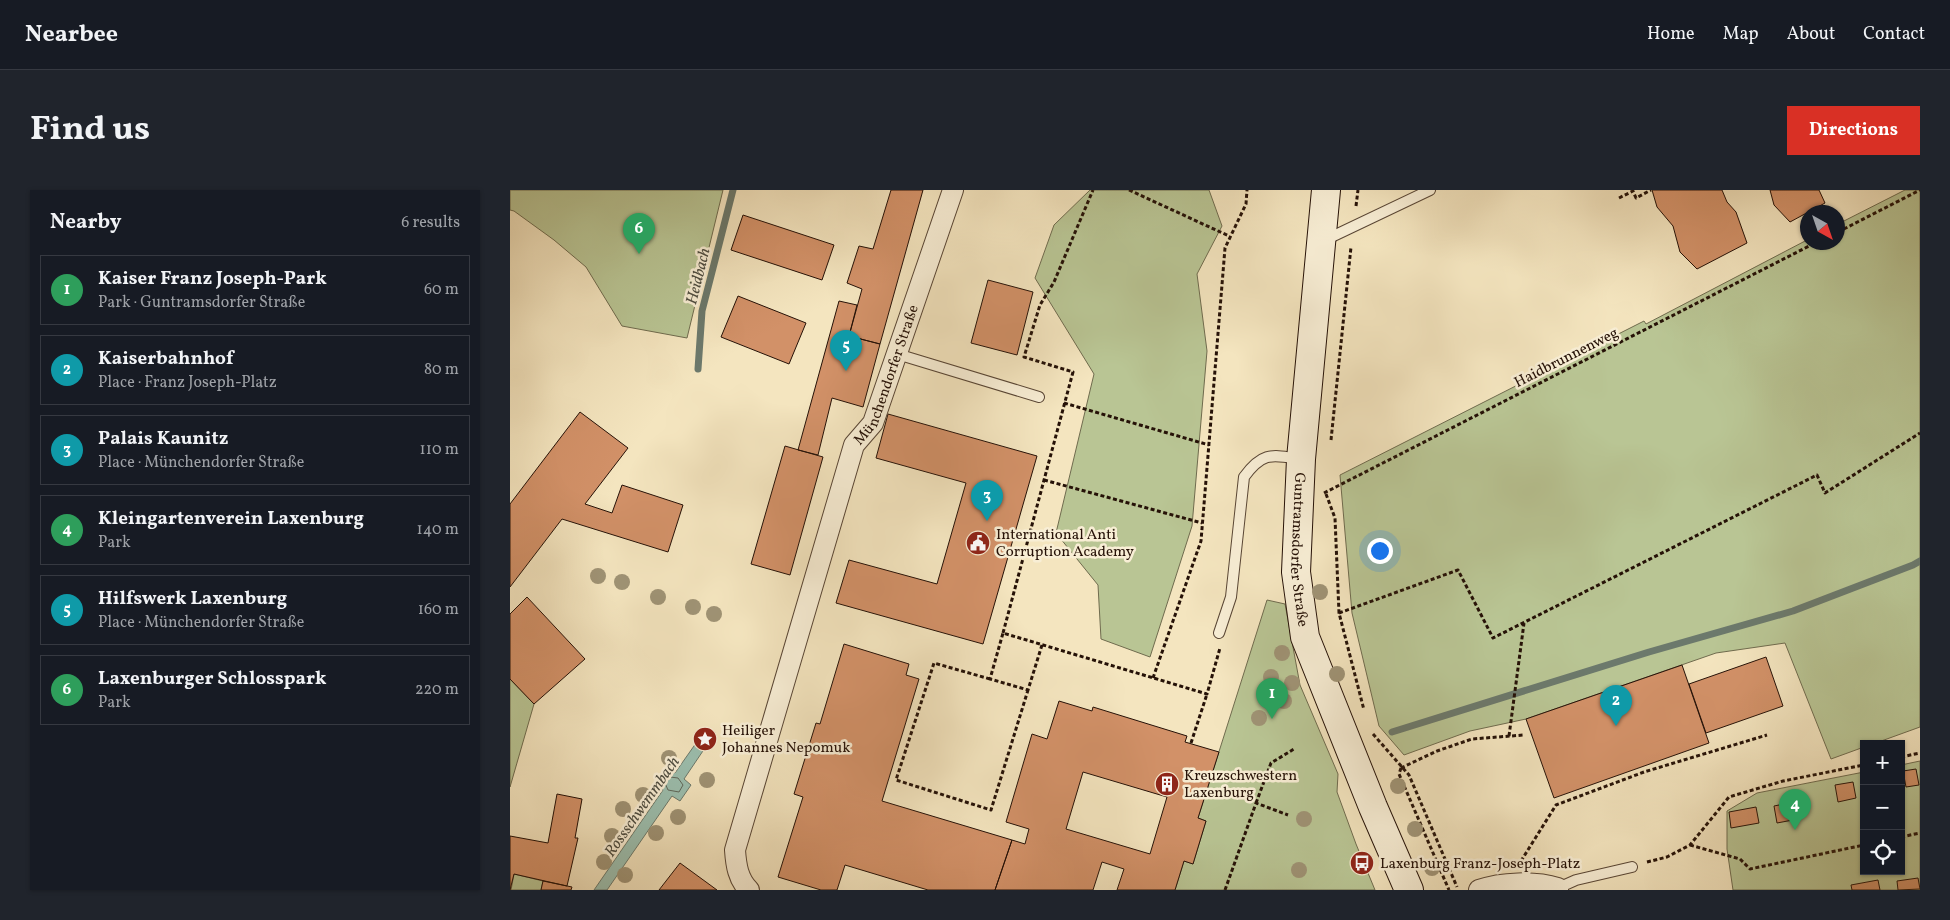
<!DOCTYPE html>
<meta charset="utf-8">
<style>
:root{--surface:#171b24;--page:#20242c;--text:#f1f3f6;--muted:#9ea1a6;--line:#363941;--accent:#d93025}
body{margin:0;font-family:Vollkorn,serif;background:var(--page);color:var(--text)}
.controls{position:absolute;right:15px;bottom:15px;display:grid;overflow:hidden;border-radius:0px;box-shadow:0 1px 4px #0004}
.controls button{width:45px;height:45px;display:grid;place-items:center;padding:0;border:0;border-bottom:1px solid var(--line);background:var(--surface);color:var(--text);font:25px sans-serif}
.compass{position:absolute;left:1290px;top:15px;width:45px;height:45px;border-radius:50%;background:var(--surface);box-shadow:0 1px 4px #0004;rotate:140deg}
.you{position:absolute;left:869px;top:360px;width:18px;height:18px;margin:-12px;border:4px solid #fff;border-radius:50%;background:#1a73e8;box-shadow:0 0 0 8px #1a73e833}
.badge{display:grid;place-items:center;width:32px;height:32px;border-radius:50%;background:var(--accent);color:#fff;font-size:16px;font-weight:700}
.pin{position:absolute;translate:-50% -41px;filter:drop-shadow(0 1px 2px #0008)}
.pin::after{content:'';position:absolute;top:26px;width:18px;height:15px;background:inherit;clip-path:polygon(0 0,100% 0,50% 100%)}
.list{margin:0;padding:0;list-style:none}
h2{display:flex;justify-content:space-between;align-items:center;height:65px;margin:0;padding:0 20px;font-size:21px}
h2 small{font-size:16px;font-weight:400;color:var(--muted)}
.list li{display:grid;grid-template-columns:32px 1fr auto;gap:15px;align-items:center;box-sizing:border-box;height:70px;margin:0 10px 10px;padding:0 10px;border:1px solid var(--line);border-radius:0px}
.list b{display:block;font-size:19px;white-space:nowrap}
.list p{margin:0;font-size:16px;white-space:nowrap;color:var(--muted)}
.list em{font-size:16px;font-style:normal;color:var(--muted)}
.icon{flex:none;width:28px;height:28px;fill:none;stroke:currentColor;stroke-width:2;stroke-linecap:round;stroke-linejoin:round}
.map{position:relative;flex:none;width:1410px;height:700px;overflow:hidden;border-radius:0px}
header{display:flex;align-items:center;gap:30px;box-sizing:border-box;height:70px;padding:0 25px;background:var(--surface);border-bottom:1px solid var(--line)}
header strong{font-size:24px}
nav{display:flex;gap:28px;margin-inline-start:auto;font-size:18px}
.intro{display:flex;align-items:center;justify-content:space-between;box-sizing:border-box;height:120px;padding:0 30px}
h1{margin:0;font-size:35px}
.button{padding:12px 22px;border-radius:0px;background:var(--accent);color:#fff;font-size:18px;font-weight:700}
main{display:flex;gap:30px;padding:0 30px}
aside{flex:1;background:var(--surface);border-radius:0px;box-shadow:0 1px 4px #0004}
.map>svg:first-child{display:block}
.green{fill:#b9c594;stroke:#6f6b4e}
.water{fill:#9cbfaf;stroke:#6c796c}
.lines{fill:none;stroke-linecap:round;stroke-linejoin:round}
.shore{stroke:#60685b;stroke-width:1}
.stream{stroke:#6c796c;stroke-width:7}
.building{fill:#d29168;stroke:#251107;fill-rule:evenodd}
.lane-casing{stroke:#594635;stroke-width:12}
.street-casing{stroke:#594635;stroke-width:22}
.secondary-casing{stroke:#251107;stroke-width:30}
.path{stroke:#251107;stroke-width:3;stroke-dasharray:4 2.5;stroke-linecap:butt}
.lane{stroke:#f8eed5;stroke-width:10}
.street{stroke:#f8eed5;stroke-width:20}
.secondary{stroke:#f8eed5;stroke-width:28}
.tree{fill:#9f9375}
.labels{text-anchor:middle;stroke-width:5;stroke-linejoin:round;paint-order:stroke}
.street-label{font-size:15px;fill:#251107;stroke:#f8eed5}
.poi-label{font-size:15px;fill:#251107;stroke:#f8eed5;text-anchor:start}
.water-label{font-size:16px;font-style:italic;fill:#4f4e42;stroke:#f8eed5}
</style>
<header>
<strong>Nearbee</strong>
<nav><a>Home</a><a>Map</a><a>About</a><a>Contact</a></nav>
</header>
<div class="intro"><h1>Find us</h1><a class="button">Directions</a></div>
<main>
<aside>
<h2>Nearby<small>6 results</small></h2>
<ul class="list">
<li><span class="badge" style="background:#2e9e5b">1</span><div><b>Kaiser Franz Joseph-Park</b><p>Park · Guntramsdorfer Straße</p></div><em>60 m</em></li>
<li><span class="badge" style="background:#0f9aa8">2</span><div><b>Kaiserbahnhof</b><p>Place · Franz Joseph-Platz</p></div><em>80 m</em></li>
<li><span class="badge" style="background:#0f9aa8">3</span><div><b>Palais Kaunitz</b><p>Place · Münchendorfer Straße</p></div><em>110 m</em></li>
<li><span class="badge" style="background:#2e9e5b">4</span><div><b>Kleingartenverein Laxenburg</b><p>Park</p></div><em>140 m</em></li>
<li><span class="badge" style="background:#0f9aa8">5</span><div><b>Hilfswerk Laxenburg</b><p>Place · Münchendorfer Straße</p></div><em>160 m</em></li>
<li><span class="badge" style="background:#2e9e5b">6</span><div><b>Laxenburger Schlosspark</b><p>Park</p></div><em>220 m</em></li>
</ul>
</aside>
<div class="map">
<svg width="1410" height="700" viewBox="0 0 1410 700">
<rect width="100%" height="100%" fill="#f4e5bf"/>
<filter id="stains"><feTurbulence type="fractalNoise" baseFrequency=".004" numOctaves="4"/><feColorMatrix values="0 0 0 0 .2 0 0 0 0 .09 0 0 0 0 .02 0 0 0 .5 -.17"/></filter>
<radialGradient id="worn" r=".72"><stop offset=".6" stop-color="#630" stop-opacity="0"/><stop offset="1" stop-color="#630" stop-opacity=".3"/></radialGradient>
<path class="green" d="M0 0H213L177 148 112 136 76 77 44 50 4 21 0 20Z
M580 0H699L712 36 687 84 697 161 682 336 640 467 591 449 588 395 546 343 584 184 525 88 544 35Z
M1395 0H1410V537L1363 554H1354V557L1321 569 1275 453 1206 463 1016 529 960 541 894 565 869 536 842 423 830 285 1134 131 1136 134 1297 50 1298 52H1328V34Z
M757 410 775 414 790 495 828 584 827 602 846 654 865 700H665L674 671 683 674 696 631 688 628Z
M0 489 24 514 0 597Z
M1410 571V700H1223L1217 659V621L1247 603 1354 582V681H1391V575Z
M4 684 33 691 31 700H1Z"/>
<path class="water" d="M191 546 199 552 174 589 181 595 170 611 162 606 97 700H84L153 600 148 595 159 579 165 583Z"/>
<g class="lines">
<path class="shore" d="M160 587 168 588 173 595 169 602 158 600 155 593Z"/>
<path class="stream" d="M188 179 192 121 223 0
M882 542 1139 462 1283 421 1403 375 1410 371"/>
</g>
<path class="building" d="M381 0H413L370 154 339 146 352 99 337 93 349 56 363 59Z
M1142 0H1212L1217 12 1226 22 1237 53 1187 79 1170 62 1163 36 1147 17Z
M1260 0H1309L1315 13 1280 32 1264 15Z
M233 25 324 55 312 90 221 60Z
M478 90 523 102 507 165 461 153Z
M228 106 296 133 279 174 211 147Z
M329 111 347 115 339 146 370 154 353 217 322 208 308 265 288 260Z
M70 222 118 258 75 314 102 323 112 295 173 315 158 362 52 329 0 397V314Z
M378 224 527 266 473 454 326 413 339 370 427 394 456 293 366 268Z
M275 256 313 267 280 385 241 374Z
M17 407 75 469 24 514 0 489V424Z
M334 454 399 474 396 485 409 489 372 611 502 650 485 700H418L335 675 327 700H311L268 687 293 607 284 604 306 533 310 534Z
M1256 467 1273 516 1196 543 1179 494Z
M1172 475 1199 553 1044 608 1016 529Z
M549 511 582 521 583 517 677 546 675 552 709 562 688 628 696 631 683 674 674 671 665 700H607L614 679 592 672 583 700H485L502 650 515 654 519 639 496 632 522 544 537 549ZM573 582 657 607 640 664 556 639Z
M1406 579 1409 595 1396 597 1393 581Z
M1343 592 1346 608 1328 612 1325 595Z
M47 604 72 609 65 648H68L57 696 4 684 0 700V646L38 653Z
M1284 612 1288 629 1267 633 1264 616Z
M1246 617 1249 633 1221 638 1219 622Z
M170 673 207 700H149Z
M1408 688 1410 699 1388 700 1387 691Z
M1368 690 1370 700H1342L1341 695Z
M33 691 62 697 61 700H31Z"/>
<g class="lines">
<g class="lane-casing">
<path id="lane" d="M815 50 920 0
M387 164 529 207
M709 443 721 407 734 287C753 261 762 265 791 269
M1048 698 1066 690 1122 677"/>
</g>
<g class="street-casing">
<g id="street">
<path id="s1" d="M239 700C228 689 226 675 225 660L344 255 363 233 443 0"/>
<path d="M969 700C992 692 1024 691 1048 698V700"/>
</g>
</g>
<g class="secondary-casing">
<g id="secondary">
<path id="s2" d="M816 0 791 269 786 382 795 447 863 617 899 700"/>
</g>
</g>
<path class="path" d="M619 0 719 46
M1109 8 1123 1 1126 8 1141 0
M846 16 848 0
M1328 42 1410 0
M554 213 699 255
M821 250 841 57
M534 290 692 333
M814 303 1307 52
M816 304 825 328 829 423 854 520
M829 423 948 380 983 448 1307 285 1315 303 1410 243
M493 443 563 182 514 167 530 115 544 92 583 0
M532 455 518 500 480 489 493 443 697 504 710 458
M643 488 691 351 715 58 736 14 737 0
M480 489 424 473 386 590 481 620 518 500
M863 544 899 585 947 697
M999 546 1014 433
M681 553 697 504
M1391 567 1410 563
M891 578 889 584 939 700
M891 578 927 561 962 549 1014 545
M746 613 761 573 784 559
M1391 647 1410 643
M1180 655 1230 669 1240 679 1354 655
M1011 671 1046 615 1134 582 1257 545
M1137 672 1157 667 1180 655 1219 607 1273 591 1354 575
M715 700 746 613 778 625"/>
<use href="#lane" class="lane"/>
<use href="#street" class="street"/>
<use href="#secondary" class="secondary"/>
</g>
<g class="tree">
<circle cx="88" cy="386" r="8"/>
<circle cx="112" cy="392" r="8"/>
<circle cx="810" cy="402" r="8"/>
<circle cx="148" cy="407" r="8"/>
<circle cx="183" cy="417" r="8"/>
<circle cx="204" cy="424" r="8"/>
<circle cx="772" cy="463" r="8"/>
<circle cx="827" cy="484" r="8"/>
<circle cx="761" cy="487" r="8"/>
<circle cx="782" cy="493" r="8"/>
<circle cx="758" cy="510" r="8"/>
<circle cx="774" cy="511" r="8"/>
<circle cx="749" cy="528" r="8"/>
<circle cx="159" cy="568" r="8"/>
<circle cx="197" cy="590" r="8"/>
<circle cx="888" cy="596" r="8"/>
<circle cx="133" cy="605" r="8"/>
<circle cx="113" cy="619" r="8"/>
<circle cx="168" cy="627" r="8"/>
<circle cx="794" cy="629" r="8"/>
<circle cx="905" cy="639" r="8"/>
<circle cx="146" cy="643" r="8"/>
<circle cx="102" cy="646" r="8"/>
<circle cx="94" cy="672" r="8"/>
<circle cx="922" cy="678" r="8"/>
<circle cx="789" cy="680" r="8"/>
<circle cx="115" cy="685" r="8"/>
</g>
<defs>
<g id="civic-disc" transform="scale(1.25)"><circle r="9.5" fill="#8f2418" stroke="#f8eed5"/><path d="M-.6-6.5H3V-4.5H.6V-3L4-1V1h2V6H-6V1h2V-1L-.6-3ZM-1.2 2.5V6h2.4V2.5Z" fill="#fff"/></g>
<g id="sight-disc" transform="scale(1.25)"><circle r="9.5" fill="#8f2418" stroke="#f8eed5"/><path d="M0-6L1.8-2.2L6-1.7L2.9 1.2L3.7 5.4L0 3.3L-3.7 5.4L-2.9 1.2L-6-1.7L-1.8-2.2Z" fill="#fff"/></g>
<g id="building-disc" transform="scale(1.25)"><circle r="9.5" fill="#8f2418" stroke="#f8eed5"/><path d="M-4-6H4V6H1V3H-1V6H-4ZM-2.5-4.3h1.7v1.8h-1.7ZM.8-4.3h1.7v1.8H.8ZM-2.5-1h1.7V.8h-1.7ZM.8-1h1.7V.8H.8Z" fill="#fff"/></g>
<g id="bus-disc" transform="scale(1.25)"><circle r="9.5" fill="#8f2418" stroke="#f8eed5"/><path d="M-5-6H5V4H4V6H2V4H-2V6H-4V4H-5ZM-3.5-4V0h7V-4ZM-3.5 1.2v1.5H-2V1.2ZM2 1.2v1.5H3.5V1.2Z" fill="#fff"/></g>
</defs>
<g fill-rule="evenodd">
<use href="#civic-disc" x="468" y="353"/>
<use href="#sight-disc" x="195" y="549"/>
<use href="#building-disc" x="657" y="594"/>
<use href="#bus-disc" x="852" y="673"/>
</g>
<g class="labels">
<g class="street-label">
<text transform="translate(1056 167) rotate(-27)" y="5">Haidbrunnenweg</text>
<text dy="5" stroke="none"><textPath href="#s1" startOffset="544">Münchendorfer Straße</textPath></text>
<text dy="5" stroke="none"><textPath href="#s2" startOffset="361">Guntramsdorfer Straße</textPath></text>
</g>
<g class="poi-label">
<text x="486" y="349">International Anti<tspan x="486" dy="17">Corruption Academy</tspan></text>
<text x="212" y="545">Heiliger<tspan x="212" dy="17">Johannes Nepomuk</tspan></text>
<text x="674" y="590">Kreuzschwestern<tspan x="674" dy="17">Laxenburg</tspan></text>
<text x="870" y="678">Laxenburg Franz-Joseph-Platz</text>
</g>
<g class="water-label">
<text transform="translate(187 86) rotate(-76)" y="6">Heidbach</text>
<text transform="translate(131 616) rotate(-55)" y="6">Rossschwemmbach</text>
</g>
</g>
<rect width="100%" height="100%" filter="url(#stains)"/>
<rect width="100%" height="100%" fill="url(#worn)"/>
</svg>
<div class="controls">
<button>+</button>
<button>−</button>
<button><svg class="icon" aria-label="locate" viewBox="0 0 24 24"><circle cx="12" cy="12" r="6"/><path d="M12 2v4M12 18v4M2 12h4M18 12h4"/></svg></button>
</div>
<svg class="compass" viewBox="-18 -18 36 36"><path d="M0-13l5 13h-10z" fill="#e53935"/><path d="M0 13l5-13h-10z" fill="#9ea1a6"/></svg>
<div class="you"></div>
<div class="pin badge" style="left:762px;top:529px;background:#2e9e5b">1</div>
<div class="pin badge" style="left:1106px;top:536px;background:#0f9aa8">2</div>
<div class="pin badge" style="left:477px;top:331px;background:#0f9aa8">3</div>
<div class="pin badge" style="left:1285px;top:640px;background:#2e9e5b">4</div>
<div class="pin badge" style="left:336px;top:181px;background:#0f9aa8">5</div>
<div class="pin badge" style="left:129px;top:64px;background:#2e9e5b">6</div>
</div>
</main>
